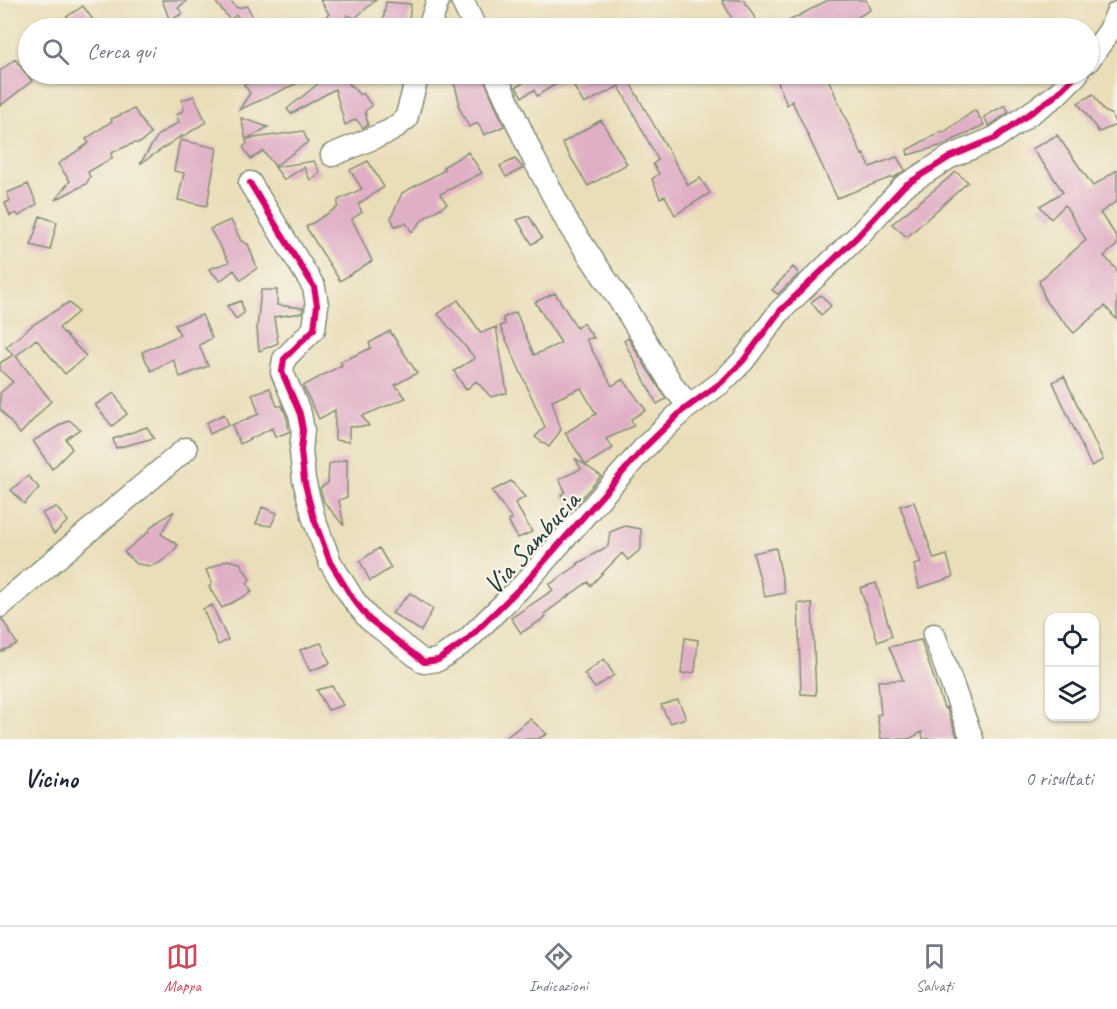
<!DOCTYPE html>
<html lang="it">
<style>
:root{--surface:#fff;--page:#f2f2f3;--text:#1f2937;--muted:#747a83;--line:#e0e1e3;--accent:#d1495b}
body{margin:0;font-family:Caveat,sans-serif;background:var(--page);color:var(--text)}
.controls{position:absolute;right:18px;bottom:18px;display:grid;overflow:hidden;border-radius:12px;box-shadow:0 2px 4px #0004}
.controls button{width:54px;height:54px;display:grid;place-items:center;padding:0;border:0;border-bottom:2px solid var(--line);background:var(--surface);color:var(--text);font:30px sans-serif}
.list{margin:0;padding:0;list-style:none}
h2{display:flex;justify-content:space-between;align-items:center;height:78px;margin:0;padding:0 24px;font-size:26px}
h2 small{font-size:20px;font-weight:400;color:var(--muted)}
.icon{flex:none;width:33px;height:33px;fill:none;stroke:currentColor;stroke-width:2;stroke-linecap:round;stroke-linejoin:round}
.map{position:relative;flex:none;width:1117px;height:739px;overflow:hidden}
.search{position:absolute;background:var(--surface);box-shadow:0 2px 4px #0004;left:18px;right:18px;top:18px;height:66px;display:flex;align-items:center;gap:15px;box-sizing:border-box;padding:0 21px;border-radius:33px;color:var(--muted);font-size:22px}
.sheet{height:186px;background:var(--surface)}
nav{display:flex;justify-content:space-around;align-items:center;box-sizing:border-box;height:84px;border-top:2px solid var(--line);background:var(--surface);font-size:16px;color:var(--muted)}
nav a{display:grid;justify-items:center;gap:3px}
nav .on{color:var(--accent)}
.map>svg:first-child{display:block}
.building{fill:#e0afc6}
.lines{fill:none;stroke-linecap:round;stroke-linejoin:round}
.minor-casing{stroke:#848e76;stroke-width:25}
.minor{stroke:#fff;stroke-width:22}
.cycleway-casing{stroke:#f7f3e8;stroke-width:10}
.cycleway{stroke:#d6006c;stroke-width:6}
.labels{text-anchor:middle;stroke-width:5;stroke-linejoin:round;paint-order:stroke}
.street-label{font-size:28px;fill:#1f3d34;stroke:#f7f3e8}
</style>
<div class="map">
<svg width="1117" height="739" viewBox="0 0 1117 739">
<rect width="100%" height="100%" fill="#f7f3e8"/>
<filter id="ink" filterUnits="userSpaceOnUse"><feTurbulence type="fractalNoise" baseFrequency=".0167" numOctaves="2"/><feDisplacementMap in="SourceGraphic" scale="12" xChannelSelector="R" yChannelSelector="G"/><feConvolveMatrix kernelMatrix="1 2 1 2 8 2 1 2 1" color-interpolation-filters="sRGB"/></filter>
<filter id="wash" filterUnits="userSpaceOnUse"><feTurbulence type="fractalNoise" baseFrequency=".008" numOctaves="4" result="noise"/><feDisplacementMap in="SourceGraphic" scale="24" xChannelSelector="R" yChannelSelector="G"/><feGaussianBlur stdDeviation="1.35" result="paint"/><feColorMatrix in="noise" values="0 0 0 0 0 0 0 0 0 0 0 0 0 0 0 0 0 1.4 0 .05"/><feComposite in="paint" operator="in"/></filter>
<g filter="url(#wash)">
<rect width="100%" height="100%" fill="#eadeb9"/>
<g id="blocks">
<path class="building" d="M162 0H187L178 8 183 13 170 21Z
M214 0H230L237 8 247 6 252 15 244 22 236 15 230 20Z
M320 0H376L355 18 348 15 333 28H311L329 14Z
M722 0H744L761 28H737Z
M828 0H866L870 10 840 28H776Z
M386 2 411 4 408 28H382Z
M83 6 99 28H50Z
M15 59 32 81 0 106V71Z
M264 74H317L239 110 250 93 244 85Z
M330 74H340L360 95 363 93 372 106 365 111 368 125 363 128 356 119 345 125 335 89 291 114 287 109Z
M449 74H482L504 126 484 135 478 123 469 127 458 105 459 101 455 86Z
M524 74H572L537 96 534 90 522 97 516 87 528 80Z
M593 74H643L629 81 688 185 700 178 710 193 675 215 665 196 660 198 652 179 659 174 653 164 658 160 619 86 584 104 572 83Z
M784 74H826L862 155 864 154 870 167 897 157 905 170 893 178 892 177 837 198 792 101 787 105 776 77Z
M1093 94 1104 111 1111 114 1116 125 1099 132 1078 103Z
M194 96 206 122 181 138V136L140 164 158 135 179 122 176 115 184 110 182 100Z
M1005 105 1009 112 989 126 984 117Z
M134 109 151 134 140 143H134L111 153 112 158 88 172 90 177 86 184 55 200 70 181 58 164 89 143 86 139 112 121 111 119Z
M975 110 984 125 943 145 908 155 907 150 942 131 943 133Z
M241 118 268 127 247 139 303 131 308 142 275 166 263 151 251 159 243 147 247 144Z
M601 120 627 164 588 186 562 143Z
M1057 135 1093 186 1117 170V201L1100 213 1117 237V245L1104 256 1117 270V320L1105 306 1074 333 1046 302 1039 281 1086 240 1065 205 1051 219 1040 206 1063 192 1049 171 1032 149Z
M180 140 217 148 207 206 178 200 184 173 174 171Z
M468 152 482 173 440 194 447 204 424 218 412 232 406 223 395 226 391 218 402 193 445 170 443 167Z
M515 159 523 168 506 177 500 166Z
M314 161 320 173 310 180 304 167 284 180 275 167Z
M368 161 384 187 358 204 362 212 352 219 372 261 340 281 306 227 338 207V200L362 189 350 170Z
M956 172 968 182 907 237 892 224Z
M28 184 37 204 19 216 16 213 10 216 5 203 10 201 7 193Z
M40 216 57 222 50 250 31 245Z
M529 216 542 238 532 244 517 220Z
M231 220 241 241 248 244 257 268 241 280 234 270 220 281 209 269 229 262 210 229Z
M793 267 799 274 778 294 772 290Z
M261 290H277V305L303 308 302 313 274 317 278 343 259 351 257 328Z
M555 293 577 328 583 323 594 338 586 339 612 386 623 379 646 410 631 419 634 426 606 439 613 448 586 465 565 433 596 414 581 388 552 401 561 430 549 447 535 437 545 427 500 326 505 324 503 318 516 312 534 355 561 343 535 302Z
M821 295 831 306 821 315 811 302Z
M458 300 481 333 496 327 507 393 491 397 476 381 466 390 454 371 475 358 438 314Z
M241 301 244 313 236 319 227 306Z
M69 302 78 312 59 328 86 356 65 374 36 339 16 356 51 401 20 434 0 409V393L13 382 0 370V363L13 355 6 347 34 324Z
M202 315 212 338 199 345 208 366 180 377 173 359 151 371 142 352 180 335 175 325Z
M390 331 417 373 395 385 406 398 362 416 369 426 349 427V442L335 440V410L319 419 303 386 342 365 340 362 371 348 369 343Z
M628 338 666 399 657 404 624 341Z
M1064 376 1103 460 1091 466 1053 382Z
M270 388 277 406H282L287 418 289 432 275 437 272 428 240 444 232 425 259 414 252 394Z
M114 393 127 414 112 426 95 405Z
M224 414 229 425 210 434 206 423Z
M69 420 80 429 66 439 72 449 52 469 33 441Z
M147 427 154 438 116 448 113 439Z
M575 458 601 476 574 507 561 495 565 491 559 479 581 469Z
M347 459V497L339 500 344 526 324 502 320 488 328 483 329 464Z
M28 476 39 488 24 504 11 490Z
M511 481 525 497 515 503 532 532 518 538 508 521 512 519 492 491Z
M914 502 934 559 947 555 953 577 919 588 914 565 921 563 900 506Z
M56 507 68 521 54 534 42 513Z
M262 507 277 513 271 526 256 524Z
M174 511 161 534 178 545 171 554 159 563 151 566 137 564 124 552 148 532 152 526Z
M625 526 641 529V549L628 560 622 553 590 586 588 582 544 614 546 617 521 633 511 618 553 590 549 585 578 565 577 564 608 546 610 532Z
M379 548 391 568 370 581 360 561Z
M776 548 785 593 765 597 753 553Z
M227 560 240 563 250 579 247 583 252 592 222 608 209 587 212 583 206 570Z
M876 583 892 636 878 642 860 588Z
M410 593 433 609 421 631 392 613Z
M798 603 812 604 816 695 801 694Z
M212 605 228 640 218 645 203 609Z
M0 619H2L17 644 0 652Z
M685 638 698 640 695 672 681 674Z
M921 640 944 708 946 707 958 739H923L922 732 909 739H881L877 715 881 714 878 681 903 680 889 647Z
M321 643 330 663 310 671 300 650Z
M604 659 614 675 595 688 584 674Z
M332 686 343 705 328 710 317 690Z
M678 700 686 718 670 723 661 705Z
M530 719 547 734 538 739H504Z"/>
</g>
</g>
<g filter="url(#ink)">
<use href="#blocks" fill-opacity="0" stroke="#848e76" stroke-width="1.5"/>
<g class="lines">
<g class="minor-casing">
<path id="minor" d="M462 0 475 28
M429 28 438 0
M1088 61 1110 30 1117 13
M495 74 534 159 569 225 627 311 674 388 689 405
M332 155 390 131 406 119 418 74
M250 183 314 287 317 305 314 329 284 359 282 372 300 414 303 430 301 451 304 480 314 519 330 562 353 599 369 619 424 662 438 660 467 640 526 582 645 447 682 411 722 382 743 361 780 311 857 237 904 186 950 157 995 138 1055 96 1077 74
M0 606 186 449
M934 635 972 739"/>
</g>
<use href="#minor" class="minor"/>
<g class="cycleway-casing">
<path id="cycleway" d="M250 183 314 287 317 305 314 329 284 359 282 372 300 414 303 430 301 451 304 480 314 519 330 562 353 599 369 619 424 662 438 660 467 640 526 582 645 447 682 411 722 382 743 361 780 311 857 237 904 186 950 157 995 138 1055 96 1077 74"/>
</g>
<use href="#cycleway" class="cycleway"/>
</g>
</g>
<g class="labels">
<g class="street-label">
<text transform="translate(531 542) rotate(-48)" y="10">Via Sambucia</text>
</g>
</g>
</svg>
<div class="controls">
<button><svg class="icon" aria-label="locate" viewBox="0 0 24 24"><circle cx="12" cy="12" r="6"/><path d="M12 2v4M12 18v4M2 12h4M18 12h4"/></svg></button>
<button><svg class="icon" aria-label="layers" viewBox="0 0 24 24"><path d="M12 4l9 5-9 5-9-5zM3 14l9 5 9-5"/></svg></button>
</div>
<div class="search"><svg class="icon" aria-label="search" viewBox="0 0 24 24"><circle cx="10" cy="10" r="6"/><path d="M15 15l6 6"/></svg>Cerca qui</div>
</div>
<section class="sheet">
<h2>Vicino<small>0 risultati</small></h2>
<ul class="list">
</ul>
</section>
<nav>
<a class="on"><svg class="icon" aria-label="map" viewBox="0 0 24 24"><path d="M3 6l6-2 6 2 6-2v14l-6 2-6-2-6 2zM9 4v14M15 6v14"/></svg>Mappa</a>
<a><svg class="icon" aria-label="directions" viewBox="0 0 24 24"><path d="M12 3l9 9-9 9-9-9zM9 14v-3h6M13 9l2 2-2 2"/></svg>Indicazioni</a>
<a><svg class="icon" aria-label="saved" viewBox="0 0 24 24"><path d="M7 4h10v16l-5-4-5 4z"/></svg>Salvati</a>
</nav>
